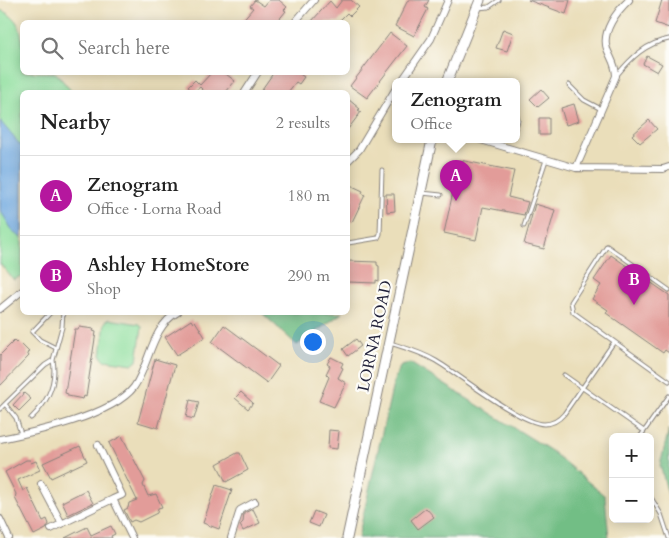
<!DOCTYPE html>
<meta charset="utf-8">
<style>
:root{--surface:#fff;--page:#f6f6f6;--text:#222;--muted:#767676;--line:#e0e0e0;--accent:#b5179e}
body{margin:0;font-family:Cardo,serif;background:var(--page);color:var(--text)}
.controls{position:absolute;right:15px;bottom:15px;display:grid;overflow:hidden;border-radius:8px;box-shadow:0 2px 12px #0003}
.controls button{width:45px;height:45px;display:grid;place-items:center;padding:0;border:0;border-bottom:1px solid var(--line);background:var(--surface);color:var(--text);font:25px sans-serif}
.you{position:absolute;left:312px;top:341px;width:18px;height:18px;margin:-12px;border:4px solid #fff;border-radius:50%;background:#1a73e8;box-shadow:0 0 0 8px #1a73e833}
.badge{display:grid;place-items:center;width:32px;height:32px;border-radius:50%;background:var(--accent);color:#fff;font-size:16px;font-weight:700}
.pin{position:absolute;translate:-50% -41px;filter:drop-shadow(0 1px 2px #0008)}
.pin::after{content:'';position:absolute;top:26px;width:18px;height:15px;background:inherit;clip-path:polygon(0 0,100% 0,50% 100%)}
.popup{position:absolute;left:392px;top:78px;width:128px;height:65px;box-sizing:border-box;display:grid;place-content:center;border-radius:8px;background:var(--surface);filter:drop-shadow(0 1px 4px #0005);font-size:16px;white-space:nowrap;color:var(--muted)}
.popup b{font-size:19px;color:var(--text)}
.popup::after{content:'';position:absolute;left:50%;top:100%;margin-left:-10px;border:10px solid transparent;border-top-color:var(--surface)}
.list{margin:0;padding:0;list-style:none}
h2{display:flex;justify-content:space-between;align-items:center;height:65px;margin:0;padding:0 20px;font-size:21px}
h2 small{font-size:16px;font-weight:400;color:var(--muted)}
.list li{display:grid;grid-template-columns:32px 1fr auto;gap:15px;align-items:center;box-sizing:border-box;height:80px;padding:0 20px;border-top:1px solid var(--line)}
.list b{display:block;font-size:19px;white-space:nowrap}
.list p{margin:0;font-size:16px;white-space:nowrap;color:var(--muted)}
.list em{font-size:16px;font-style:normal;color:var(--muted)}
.icon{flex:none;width:28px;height:28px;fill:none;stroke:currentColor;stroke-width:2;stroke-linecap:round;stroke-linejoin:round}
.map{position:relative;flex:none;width:669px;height:538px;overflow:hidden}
.search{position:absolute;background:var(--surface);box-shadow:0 2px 12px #0003;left:20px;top:20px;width:330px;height:55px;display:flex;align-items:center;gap:12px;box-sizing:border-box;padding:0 18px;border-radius:8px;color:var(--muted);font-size:19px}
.panel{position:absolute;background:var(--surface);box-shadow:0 2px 12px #0003;left:20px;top:90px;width:330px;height:225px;border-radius:8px}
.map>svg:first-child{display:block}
.green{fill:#8edf9e;stroke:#58806c}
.forest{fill:#72be85;stroke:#4a7060}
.water{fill:#6fa8df;stroke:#48658d}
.building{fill:#e29c99}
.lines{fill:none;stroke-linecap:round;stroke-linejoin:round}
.service-casing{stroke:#86807a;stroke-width:5}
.minor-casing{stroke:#86807a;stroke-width:8}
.tertiary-casing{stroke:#86807a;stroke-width:11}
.service{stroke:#fff;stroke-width:3}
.minor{stroke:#fff;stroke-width:6}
.tertiary{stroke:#fff;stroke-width:9}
.labels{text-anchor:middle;stroke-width:4.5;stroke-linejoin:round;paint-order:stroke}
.street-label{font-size:16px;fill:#22223b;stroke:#fdfcf7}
</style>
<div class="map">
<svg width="669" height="538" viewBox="0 0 669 538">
<rect width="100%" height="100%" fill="#fdfcf7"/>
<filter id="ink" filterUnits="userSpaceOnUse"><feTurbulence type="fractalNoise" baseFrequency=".02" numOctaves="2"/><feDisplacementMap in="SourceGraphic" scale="10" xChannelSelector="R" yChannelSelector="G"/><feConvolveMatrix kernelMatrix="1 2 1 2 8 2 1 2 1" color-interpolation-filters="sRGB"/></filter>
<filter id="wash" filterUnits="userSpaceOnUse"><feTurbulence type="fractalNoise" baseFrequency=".0096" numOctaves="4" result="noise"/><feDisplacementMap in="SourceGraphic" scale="20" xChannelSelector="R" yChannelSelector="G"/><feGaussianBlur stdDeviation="1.12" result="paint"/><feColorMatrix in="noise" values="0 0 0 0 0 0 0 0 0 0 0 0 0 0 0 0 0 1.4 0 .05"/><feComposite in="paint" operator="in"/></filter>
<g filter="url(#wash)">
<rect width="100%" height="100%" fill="#eadeba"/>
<path class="green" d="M0 10C28 20 22 48 22 72L56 73 72 92H22V275L14 280 0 264Z
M109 319 140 324 142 327 137 361 133 364 104 360 101 356 105 322Z"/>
<path class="forest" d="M262 313H342L297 345Z
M410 363 550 450 605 496 609 538H358L394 380 401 365Z
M669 429V498L660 465Z"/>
<path class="water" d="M0 121 22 147V238L14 233 0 210Z"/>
<g id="blocks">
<path class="building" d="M255 0 264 6 269 0H279L287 7 284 10 286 11 277 22H241L253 8 250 6Z
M342 0H351L359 7 350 16 347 13 338 22H311L330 1 336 8Z
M408 0H429L425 7 428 9 414 36 395 26Z
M528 0H570L566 14Z
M662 0H669V28L655 23Z
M503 29 513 33 507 51 496 48Z
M390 33 407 46 367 98 350 86Z
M647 56 662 64 657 72 643 64Z
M212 72 226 74 235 81 226 92H205L200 87 194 92 188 87 195 80 200 85Z
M274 72H297L304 77 299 84 296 82 288 92H260Z
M541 89 549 98 538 107 530 99Z
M348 99 360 109 358 110 361 112 348 129Z
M574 104 579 121 566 125 561 108Z
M539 118H549V135H539Z
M649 120 657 129 640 143 632 135Z
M460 160 514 171 508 197 528 202 524 215 483 207 476 240 444 233Z
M348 184 363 191 362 193 365 195 352 222 348 220Z
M386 194H394L395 211 387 212Z
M535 204 555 210 544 249 524 244Z
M611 255 669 295V353L665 350 663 353 606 313 608 310 592 299 601 285 594 280Z
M348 261 377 262V265L379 266V281L376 280V283L348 282Z
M191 320 193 323 195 321 205 337 177 355 165 337Z
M224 325 279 366 267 383 212 342Z
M79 327 94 329 93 331 96 332 86 397 84 396 83 399 68 396V394L65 393 75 329H78Z
M356 339 361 346 348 356 343 349Z
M14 341 16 343 18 341 29 352 27 353 29 356 0 386V355Z
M331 357 343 363 341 367 343 368 338 378 346 383 334 407 319 401 329 377 326 374 330 366 327 364Z
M155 359 175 365 158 428 138 422Z
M241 392 253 403 248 409 235 398Z
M24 393 31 399 19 411 13 405Z
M190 400 199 402 194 419 186 417Z
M329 430 339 431 337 449 328 448Z
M122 436 145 481 143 485 148 496 156 494 162 507 158 508 157 513 139 522 134 520 130 522 124 510 128 508 129 503 137 500 109 443Z
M80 446 87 461 51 478 43 463Z
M237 453H240L248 470 226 482 217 464Z
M26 460H30L31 463 36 461 40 470 18 480 23 491 27 488 43 521 47 519 49 524 46 529 34 535 15 498 16 494 5 472Z
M216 485 232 490 219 529 203 523Z
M86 490 93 503 68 515 62 502Z
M426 508 434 517 418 529 411 520Z
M253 509 260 523 243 531 240 525 243 522 244 513Z
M314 511 324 515 319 527 309 523Z
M111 526 115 534 111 536 112 538H65L87 527 91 535Z"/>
</g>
</g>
<g filter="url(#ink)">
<use href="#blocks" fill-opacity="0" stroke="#86807a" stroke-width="1"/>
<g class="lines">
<g class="service-casing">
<path id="service" d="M477 8 489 7 499 0
M617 75C631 58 646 43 669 39
M569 85 584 100 601 109
M516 113 518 120 516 127
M422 193 441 195
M524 226 546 160
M348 243 378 238 380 234 382 170
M669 290 607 246 571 302 573 312 669 381
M51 312 32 332 40 340 56 348
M390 343C406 348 421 352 436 361 460 375 519 423 544 424 553 424 559 420 564 414L614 342
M53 360 62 327 63 312
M564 375 644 431
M5 404 45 365 53 360C57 383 47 403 31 418
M0 409 5 404 16 418 21 434
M640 437 669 396
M650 496 661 514 669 538"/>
</g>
<g class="minor-casing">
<path id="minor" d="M295 22 314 0
M401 82 431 39 448 0
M245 92 258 72
M481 140 576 168 663 169 669 167
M348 161 359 150 396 88
M576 168 616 76C616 65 611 59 607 49 601 32 617 11 629 0
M0 309 22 291
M0 439C35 432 112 416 134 387 150 364 151 327 178 312
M98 445 122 495 113 499
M41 484 62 524
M0 519 9 538
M51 529 113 499 132 538
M231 538 240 510 255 502"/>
</g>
<g class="tertiary-casing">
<path id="tertiary" d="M447 82 480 0
M347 538 432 140"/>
</g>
<use href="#service" class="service"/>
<use href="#minor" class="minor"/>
<use href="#tertiary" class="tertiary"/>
</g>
</g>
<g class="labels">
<g class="street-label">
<text transform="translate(374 336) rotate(-78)" y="6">LORNA ROAD</text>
</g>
</g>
</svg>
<div class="controls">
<button>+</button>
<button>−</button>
</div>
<div class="you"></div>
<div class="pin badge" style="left:456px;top:201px">A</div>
<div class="popup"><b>Zenogram</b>Office</div>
<div class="pin badge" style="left:634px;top:305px">B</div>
<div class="search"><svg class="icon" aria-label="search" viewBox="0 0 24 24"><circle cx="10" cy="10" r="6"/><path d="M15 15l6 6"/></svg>Search here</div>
<section class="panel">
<h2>Nearby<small>2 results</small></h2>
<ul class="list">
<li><span class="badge">A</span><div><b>Zenogram</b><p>Office · Lorna Road</p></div><em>180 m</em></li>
<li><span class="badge">B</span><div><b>Ashley HomeStore</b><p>Shop</p></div><em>290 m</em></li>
</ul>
</section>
</div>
